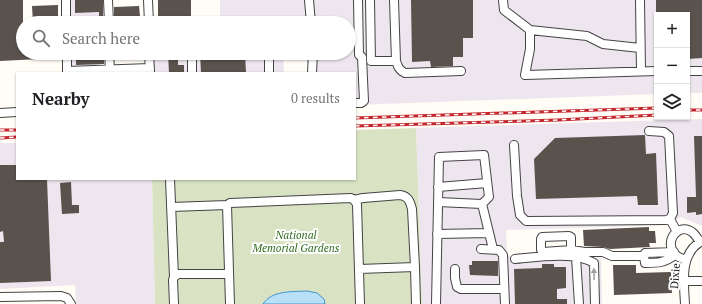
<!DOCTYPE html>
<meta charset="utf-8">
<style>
:root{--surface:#fff;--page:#f2f2f2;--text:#202124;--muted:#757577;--line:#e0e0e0}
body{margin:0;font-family:"PT Serif",serif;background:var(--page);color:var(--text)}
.controls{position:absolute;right:12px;top:12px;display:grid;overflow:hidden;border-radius:0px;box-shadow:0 1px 3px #0004}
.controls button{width:36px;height:36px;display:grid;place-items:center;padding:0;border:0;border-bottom:1px solid var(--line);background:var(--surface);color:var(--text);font:20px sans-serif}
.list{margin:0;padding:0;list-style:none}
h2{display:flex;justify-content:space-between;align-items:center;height:52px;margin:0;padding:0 16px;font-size:17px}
h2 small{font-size:13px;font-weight:400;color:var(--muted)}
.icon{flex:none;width:22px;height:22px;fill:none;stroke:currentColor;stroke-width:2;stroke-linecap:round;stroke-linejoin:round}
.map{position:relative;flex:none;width:702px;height:304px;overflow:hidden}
.search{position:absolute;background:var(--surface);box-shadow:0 1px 3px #0004;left:16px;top:16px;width:340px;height:44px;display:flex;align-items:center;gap:10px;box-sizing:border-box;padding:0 14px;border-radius:22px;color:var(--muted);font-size:15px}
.panel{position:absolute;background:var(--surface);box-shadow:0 1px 3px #0004;left:16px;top:72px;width:340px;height:108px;border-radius:0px}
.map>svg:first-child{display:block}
.industrial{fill:#eee6ef}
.cemetery{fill:#d9e3c4}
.water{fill:#b9e0f7;stroke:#3f96cf}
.building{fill:#5a524d}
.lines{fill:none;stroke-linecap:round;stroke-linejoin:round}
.minor-casing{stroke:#444;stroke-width:10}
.minor{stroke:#fff;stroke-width:8}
.rail-casing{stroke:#c4262e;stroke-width:3}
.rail{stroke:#fff;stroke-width:1.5;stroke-dasharray:4.5;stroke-linecap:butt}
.oneway{fill:#a0a0a0}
.labels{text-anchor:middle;stroke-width:4;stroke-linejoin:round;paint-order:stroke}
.park-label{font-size:11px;font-style:italic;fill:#2f6b1f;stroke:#fff}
.street-label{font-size:11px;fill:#111;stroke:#fff}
</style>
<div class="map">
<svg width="702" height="304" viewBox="0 0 702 304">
<rect width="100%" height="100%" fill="#fffdf5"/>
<path class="industrial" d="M71 0H107V23H71Z
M220 0H702V93H687V15H657V94L355 105V73H308L307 53H349V23H307V19L283 20 282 23H152L220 21Z
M72 53H108V68L72 69Z
M153 53H283L284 73H154Z
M702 119V226L681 217 665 225 506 230 507 256 584 254V258H601L602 304H422L416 128Z
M0 143H17V179H152L155 304H76L75 285 0 289Z"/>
<path class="cemetery" d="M416 128 422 304H155L152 179H355V130Z"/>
<path class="water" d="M307 291 317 293 324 299 325 304H263C272 290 292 292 307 291Z"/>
<path class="building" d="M0 0H23V53H58L59 58 0 61Z
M75 0H103V23H99V12L75 13Z
M158 0H191V22H158Z
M411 0H473V38H463V57H453V66L431 67 430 61 412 62Z
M656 0H702V58L687 59V15H656Z
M58 5V23H33L32 6Z
M139 6 140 16 114 17V7Z
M76 53H104V64L76 65Z
M168 53H178V65H184V73H169Z
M200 53H245L246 73H201Z
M645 135 646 154 656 153 658 205H638L637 196 536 199 534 159 555 138Z
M694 136H702V214L696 215V212L687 213V197H696Z
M0 165H17V179H47L51 281 0 283V242H4L3 231 0 232Z
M71 182 72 205H79V213L62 214 60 183Z
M649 227V231H655L656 243H649L650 247 610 249 603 247 584 246 583 230Z
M472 261H498V276L470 275 469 265H472Z
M542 264H554V267H566V288L557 289V299H567V304H515L514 269 542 268Z
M613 265H636V273L671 272 672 293 614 295Z"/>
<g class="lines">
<g class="minor-casing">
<path id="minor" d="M66 0V23
M108 0 109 23
M148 0 149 23
M309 0 311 23
M370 0 371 61H396
M394 0 396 61C398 67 399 70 405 73L461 71
M503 0 504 10 530 30V49L525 75 657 71
M640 0 641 71
M530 30 587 36 603 44 640 48
M67 53V73
M109 53 110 69
M149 53 150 72
M192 53V73
M269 53V73
M67 71 150 68
M687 71H702
M312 73 313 53
M355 103H361L364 101 362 57 359 55 358 0
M0 113 17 112
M649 131 664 132 669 136 673 213 670 219 677 232
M514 145 517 196 520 215 526 221 666 220 670 219
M170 179 174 277
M438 187 487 183
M354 200 363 198 400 195C408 196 410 201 412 209L415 267
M482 204 493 249
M171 207 227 205
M437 234 489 233
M481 249 499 250 503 255 505 304
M571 250V237L569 236 542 237 541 239V250L543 252 571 250 585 252H603L612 256H644L645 263C659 263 664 263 675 255
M644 256 645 253 674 252
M576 257 579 304
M515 259C538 257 574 251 594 263L595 304
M686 260C683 259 677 257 675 254 663 241 679 222 692 232 695 234 698 239 700 242
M359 269 415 267 416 304
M455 269V278L457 287 461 289H504
M684 281H702
M0 297 61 296 67 298 71 304
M174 304 173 280 174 277 178 274H229
M230 304 227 205 230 203 351 198 354 200 357 204 360 304
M436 304C437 255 438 206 439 157L484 155 489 197 482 204 438 202
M685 304C684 283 679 253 702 241"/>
</g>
<use href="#minor" class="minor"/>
<g class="rail-casing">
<path id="rail" d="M687 110H702
M355 118 657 108
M355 126 558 120 657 115
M0 130H17
M0 138 17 137"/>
</g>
<use href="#rail" class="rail"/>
</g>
<defs><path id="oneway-solid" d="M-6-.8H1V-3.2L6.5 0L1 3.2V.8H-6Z"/></defs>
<use class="oneway" href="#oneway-solid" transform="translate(594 274) rotate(-91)"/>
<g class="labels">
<g class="park-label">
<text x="296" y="239">National<tspan x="296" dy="13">Memorial Gardens</tspan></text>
</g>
<g class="street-label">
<text transform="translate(675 276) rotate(-86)" y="4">Dixie</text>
</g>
</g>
</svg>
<div class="controls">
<button>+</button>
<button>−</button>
<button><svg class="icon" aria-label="layers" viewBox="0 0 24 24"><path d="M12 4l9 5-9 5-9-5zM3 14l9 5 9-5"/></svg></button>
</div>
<div class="search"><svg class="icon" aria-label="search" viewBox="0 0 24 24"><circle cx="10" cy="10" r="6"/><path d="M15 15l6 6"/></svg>Search here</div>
<section class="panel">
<h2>Nearby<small>0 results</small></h2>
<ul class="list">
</ul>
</section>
</div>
